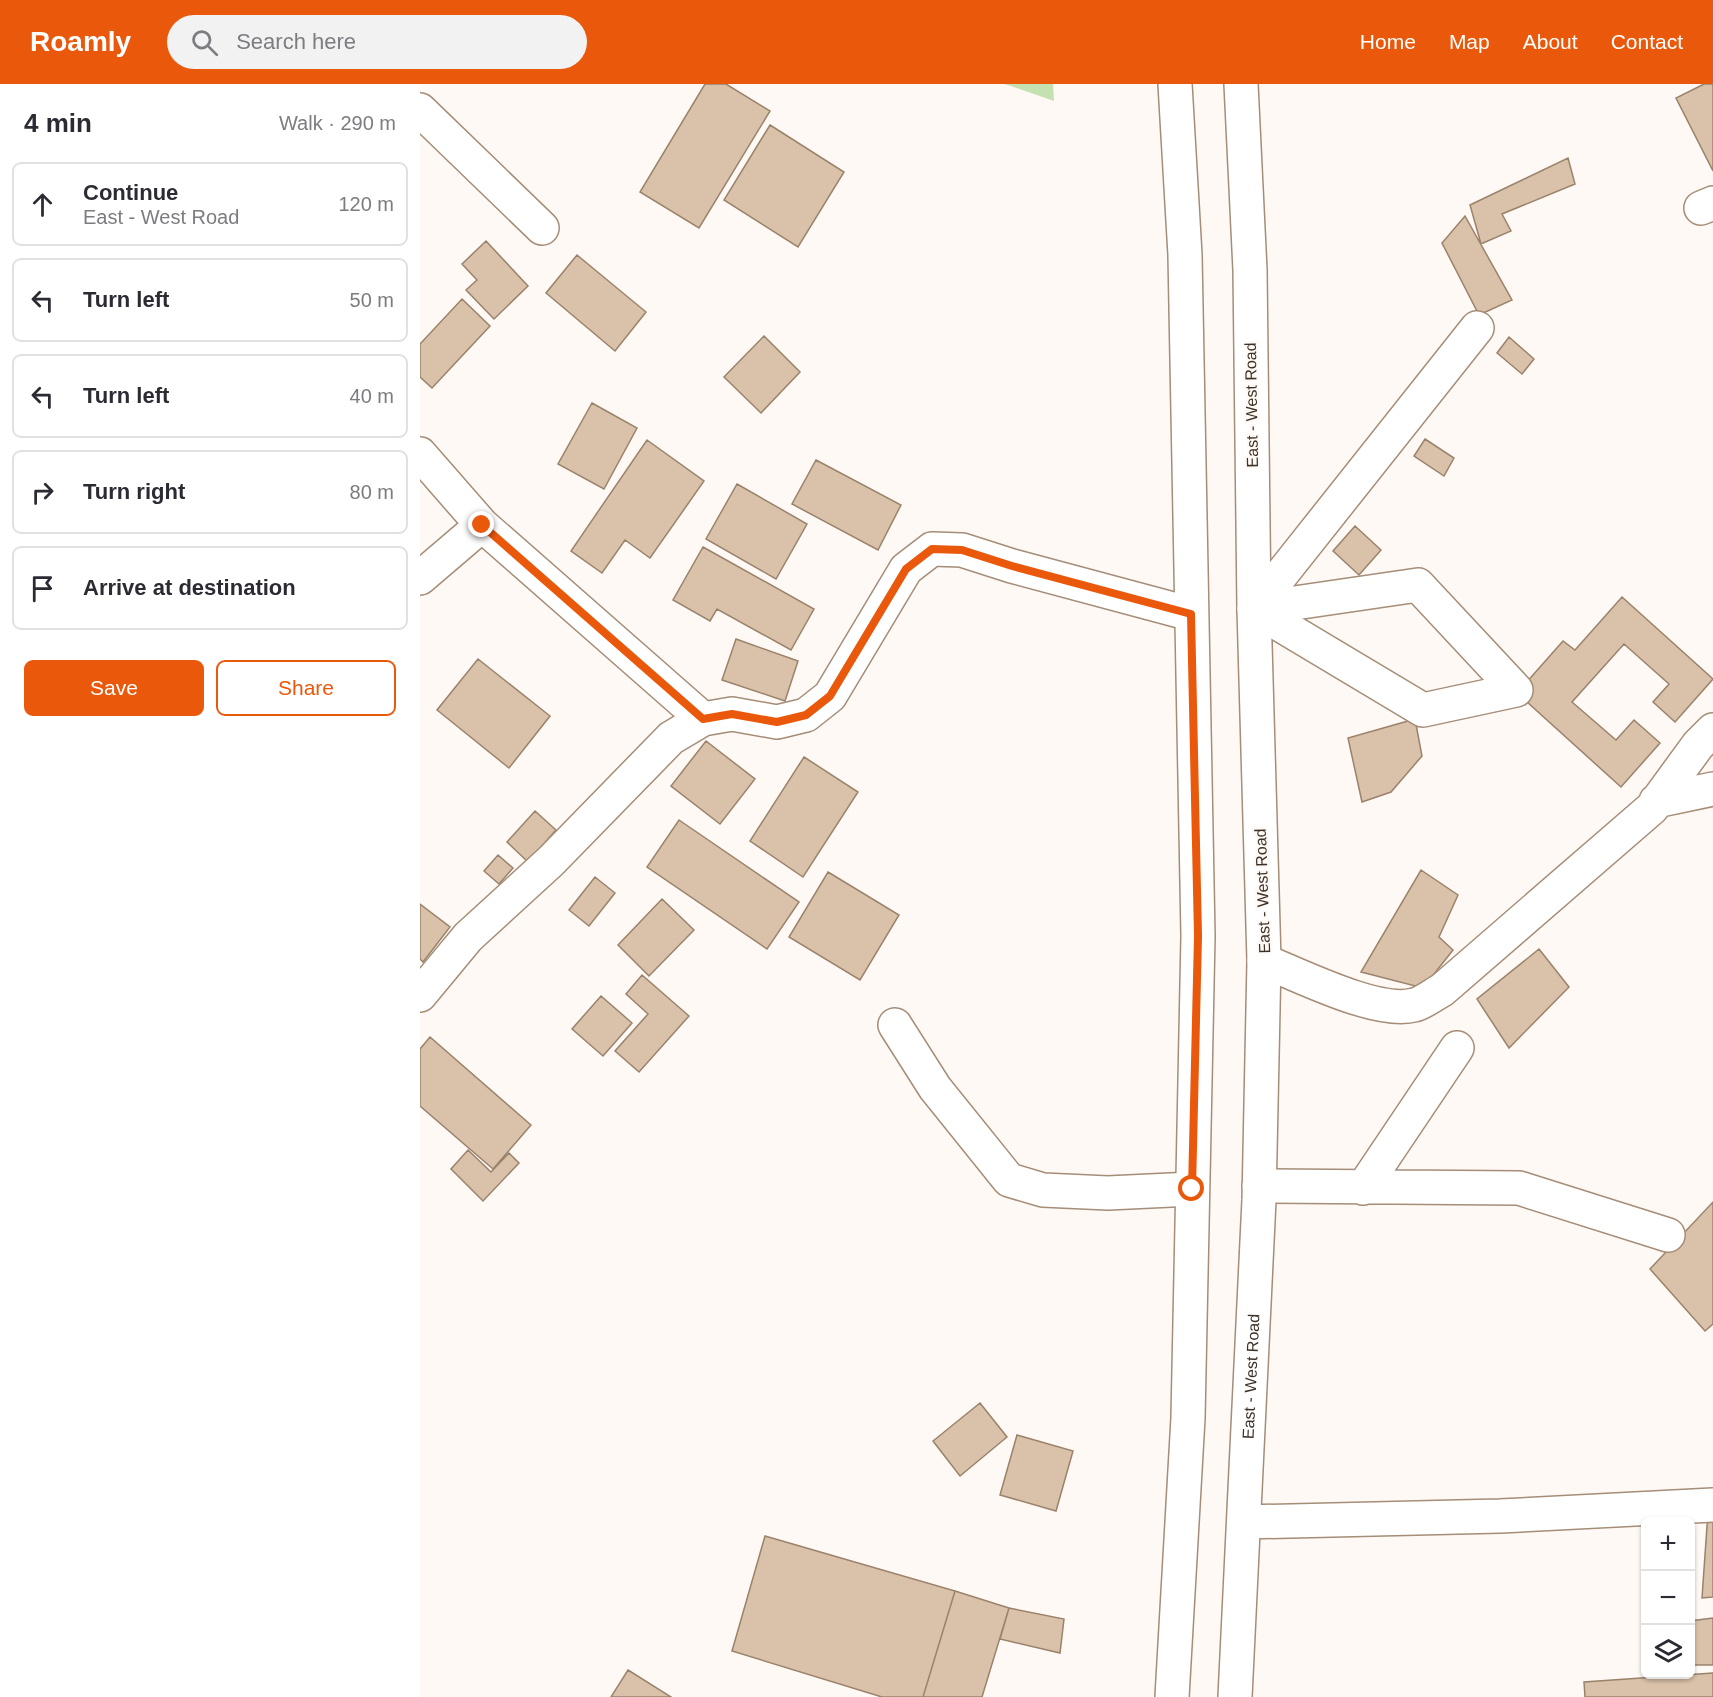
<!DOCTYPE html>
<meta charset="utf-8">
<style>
:root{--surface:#fff;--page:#f2f2f3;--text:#2b2b33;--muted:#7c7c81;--line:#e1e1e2;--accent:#ea580c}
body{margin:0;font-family:Helvetica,sans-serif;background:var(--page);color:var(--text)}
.controls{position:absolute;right:18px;bottom:18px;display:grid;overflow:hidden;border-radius:9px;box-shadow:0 2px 4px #0004}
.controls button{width:54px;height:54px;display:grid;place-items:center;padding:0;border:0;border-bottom:2px solid var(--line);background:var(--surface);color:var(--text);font:30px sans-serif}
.stop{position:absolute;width:18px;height:18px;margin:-14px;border:4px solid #ea580c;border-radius:50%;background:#fff}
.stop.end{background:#ea580c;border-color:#fff;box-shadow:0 2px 6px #0008}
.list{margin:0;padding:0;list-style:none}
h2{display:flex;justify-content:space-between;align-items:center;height:78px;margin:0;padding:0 24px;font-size:26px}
h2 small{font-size:20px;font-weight:400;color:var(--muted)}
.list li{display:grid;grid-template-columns:39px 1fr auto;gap:18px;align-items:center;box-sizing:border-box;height:84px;margin:0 12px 12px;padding:0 12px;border:2px solid var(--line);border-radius:9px}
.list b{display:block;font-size:22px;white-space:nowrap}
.list p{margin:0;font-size:20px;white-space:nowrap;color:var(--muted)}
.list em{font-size:20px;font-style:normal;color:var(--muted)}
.actions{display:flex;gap:12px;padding:18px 24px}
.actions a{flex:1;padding:14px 0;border:2px solid var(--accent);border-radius:9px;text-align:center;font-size:21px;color:var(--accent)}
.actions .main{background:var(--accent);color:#fff}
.icon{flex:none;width:33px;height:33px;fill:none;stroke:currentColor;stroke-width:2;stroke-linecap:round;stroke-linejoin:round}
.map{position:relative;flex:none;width:1293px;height:1613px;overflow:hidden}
header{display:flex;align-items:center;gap:36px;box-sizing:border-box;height:84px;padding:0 30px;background:var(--accent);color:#fff}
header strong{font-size:28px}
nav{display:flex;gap:33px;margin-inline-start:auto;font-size:21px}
.search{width:420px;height:54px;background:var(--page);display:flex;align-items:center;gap:15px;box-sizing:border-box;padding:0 21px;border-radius:33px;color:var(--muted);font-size:22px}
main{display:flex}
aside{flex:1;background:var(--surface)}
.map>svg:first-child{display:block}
.green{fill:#c4e1b1}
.building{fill:#dac1a9;stroke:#9a826b;stroke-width:1.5}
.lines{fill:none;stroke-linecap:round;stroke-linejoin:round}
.minor-casing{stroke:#a58d77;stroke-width:36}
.primary-casing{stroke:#a58d77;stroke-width:36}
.minor{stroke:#fff;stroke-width:33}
.primary{stroke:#fff;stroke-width:33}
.route{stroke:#ea580c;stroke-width:8}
.labels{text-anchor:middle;stroke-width:4.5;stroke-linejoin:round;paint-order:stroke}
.street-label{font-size:16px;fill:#3b3127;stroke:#fff9f5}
</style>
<header>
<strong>Roamly</strong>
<div class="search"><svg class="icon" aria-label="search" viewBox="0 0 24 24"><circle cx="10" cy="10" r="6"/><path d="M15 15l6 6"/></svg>Search here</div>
<nav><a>Home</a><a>Map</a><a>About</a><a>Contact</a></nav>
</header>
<main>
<aside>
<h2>4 min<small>Walk · 290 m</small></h2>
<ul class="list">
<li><svg class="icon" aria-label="ahead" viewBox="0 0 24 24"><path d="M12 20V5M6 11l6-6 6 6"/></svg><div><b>Continue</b><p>East - West Road</p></div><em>120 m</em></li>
<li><svg class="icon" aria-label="left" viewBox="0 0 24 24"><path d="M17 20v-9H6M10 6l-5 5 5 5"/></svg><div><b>Turn left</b></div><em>50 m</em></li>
<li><svg class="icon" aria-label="left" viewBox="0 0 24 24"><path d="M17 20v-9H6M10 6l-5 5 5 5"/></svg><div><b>Turn left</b></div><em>40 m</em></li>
<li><svg class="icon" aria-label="right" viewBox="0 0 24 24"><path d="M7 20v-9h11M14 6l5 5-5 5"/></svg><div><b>Turn right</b></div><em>80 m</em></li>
<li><svg class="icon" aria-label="arrive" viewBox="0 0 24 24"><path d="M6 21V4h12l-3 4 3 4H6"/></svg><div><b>Arrive at destination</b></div></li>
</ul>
<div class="actions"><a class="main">Save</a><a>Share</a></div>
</aside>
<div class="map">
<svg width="1293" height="1613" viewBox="0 0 1293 1613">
<rect width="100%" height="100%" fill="#fff9f5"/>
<path class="green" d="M585 0H633L634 17Z"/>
<path class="building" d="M285 0H306L350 27 279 144 220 108Z
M1284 0H1293V87L1256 14Z
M350 41 424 88 378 163 304 116Z
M1148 74 1155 100 1082 130 1091 147 1061 160 1050 121Z
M1045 132 1092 216 1059 231 1022 159Z
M66 157 108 202 74 235 46 206 57 196 42 180Z
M157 171 226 228 195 267 126 209Z
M42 215 70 242 12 304 0 293V260Z
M344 252 380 288 341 329 304 293Z
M1089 253 1114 275 1102 290 1077 269Z
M172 319 217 344 184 405 138 380Z
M1005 355 1034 374 1024 392 994 372Z
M227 356 284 397 230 474 205 456 182 489 151 467Z
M396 376 481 421 458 466 372 420Z
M317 400 387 440 356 495 286 455Z
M935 442 961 466 939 491 913 467Z
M283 463 394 525 371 566 297 525 290 537 253 516Z
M1202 513 1293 595 1255 638 1233 618 1249 600 1204 560 1152 618 1196 656 1214 636 1240 659 1201 703 1097 609 1143 557 1155 566Z
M316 555 378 577 365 617 302 596Z
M58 575 130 632 89 684 17 626Z
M995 635 1002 672 971 708 942 718 928 654Z
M286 657 335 695 300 740 251 702Z
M384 673 438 708 383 793 330 757Z
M115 727 136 746 108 778 87 758Z
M259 736 379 818 347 865 227 783Z
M78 771 93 784 79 800 64 787Z
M1001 786 1038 811 1019 853 1033 866 1003 904 941 888Z
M408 788 479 831 440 896 369 853Z
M175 793 195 809 169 842 149 826Z
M242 815 274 846 229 892 198 861Z
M0 820 30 843 3 878 0 875Z
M1119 865 1149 903 1089 964 1057 915Z
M222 891 269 932 219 988 195 967 228 930 206 910Z
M181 912 212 939 183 972 152 945Z
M10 953 111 1041 73 1085 0 1022V965Z
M48 1066 71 1088 89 1069 99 1079 63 1117 31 1085Z
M1293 1118V1240L1285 1247 1230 1185Z
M560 1319 587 1353 540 1392 513 1357Z
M597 1351 653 1367 636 1427 580 1411Z
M1288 1428H1293V1513L1282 1514Z
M345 1452 535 1507 503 1613H462L312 1567Z
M535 1507 589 1524 562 1613H503Z
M589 1524 644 1535 640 1569 580 1555Z
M1293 1534V1581H1270V1537Z
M208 1586 251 1613H191Z
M1293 1589V1613H1165L1164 1598Z"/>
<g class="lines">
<g class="minor-casing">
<path id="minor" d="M0 26 122 144
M1281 124 1293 119
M0 370 62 441 283 635
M0 494 62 441
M998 501 1096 606 1003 626 834 525Z
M834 525 1057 244
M1236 717 1293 705
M844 877C879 891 958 931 994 921 1003 919 1013 911 1022 906L1232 724 1278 661 1293 646
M0 911 48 853 131 777 251 654 283 635 312 630 357 638 386 631 410 612 486 485 512 465 542 466 592 482 771 530
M475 941 515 1004 589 1096 623 1106 688 1109 772 1105
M839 1102 1099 1104 1248 1151
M943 1104 1037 964
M824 1438 1080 1432 1293 1421"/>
</g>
<g class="primary-casing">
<g id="primary">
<path d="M752 1613 768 1334 778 852 765 171 755 0"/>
<path id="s1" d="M815 1613 839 1116 844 877 834 525 830 186 821 0"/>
</g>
</g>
<use href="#minor" class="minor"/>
<use href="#primary" class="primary"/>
</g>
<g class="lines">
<path class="route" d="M62 441 283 635 312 630 357 638 386 631 410 612 486 485 512 465 542 466 592 482 771 530 778 852 772 1105"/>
</g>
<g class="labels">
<g class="street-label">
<text transform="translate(831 321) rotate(-91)" y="6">East - West Road</text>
<text transform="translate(842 807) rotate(-92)" y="6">East - West Road</text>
<text dy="6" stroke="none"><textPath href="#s1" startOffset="321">East - West Road</textPath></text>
</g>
</g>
</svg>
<div class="controls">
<button>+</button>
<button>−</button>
<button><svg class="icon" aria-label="layers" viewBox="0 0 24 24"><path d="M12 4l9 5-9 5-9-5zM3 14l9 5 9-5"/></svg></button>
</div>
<div class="stop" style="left:772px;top:1105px"></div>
<div class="stop end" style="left:62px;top:441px"></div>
</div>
</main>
